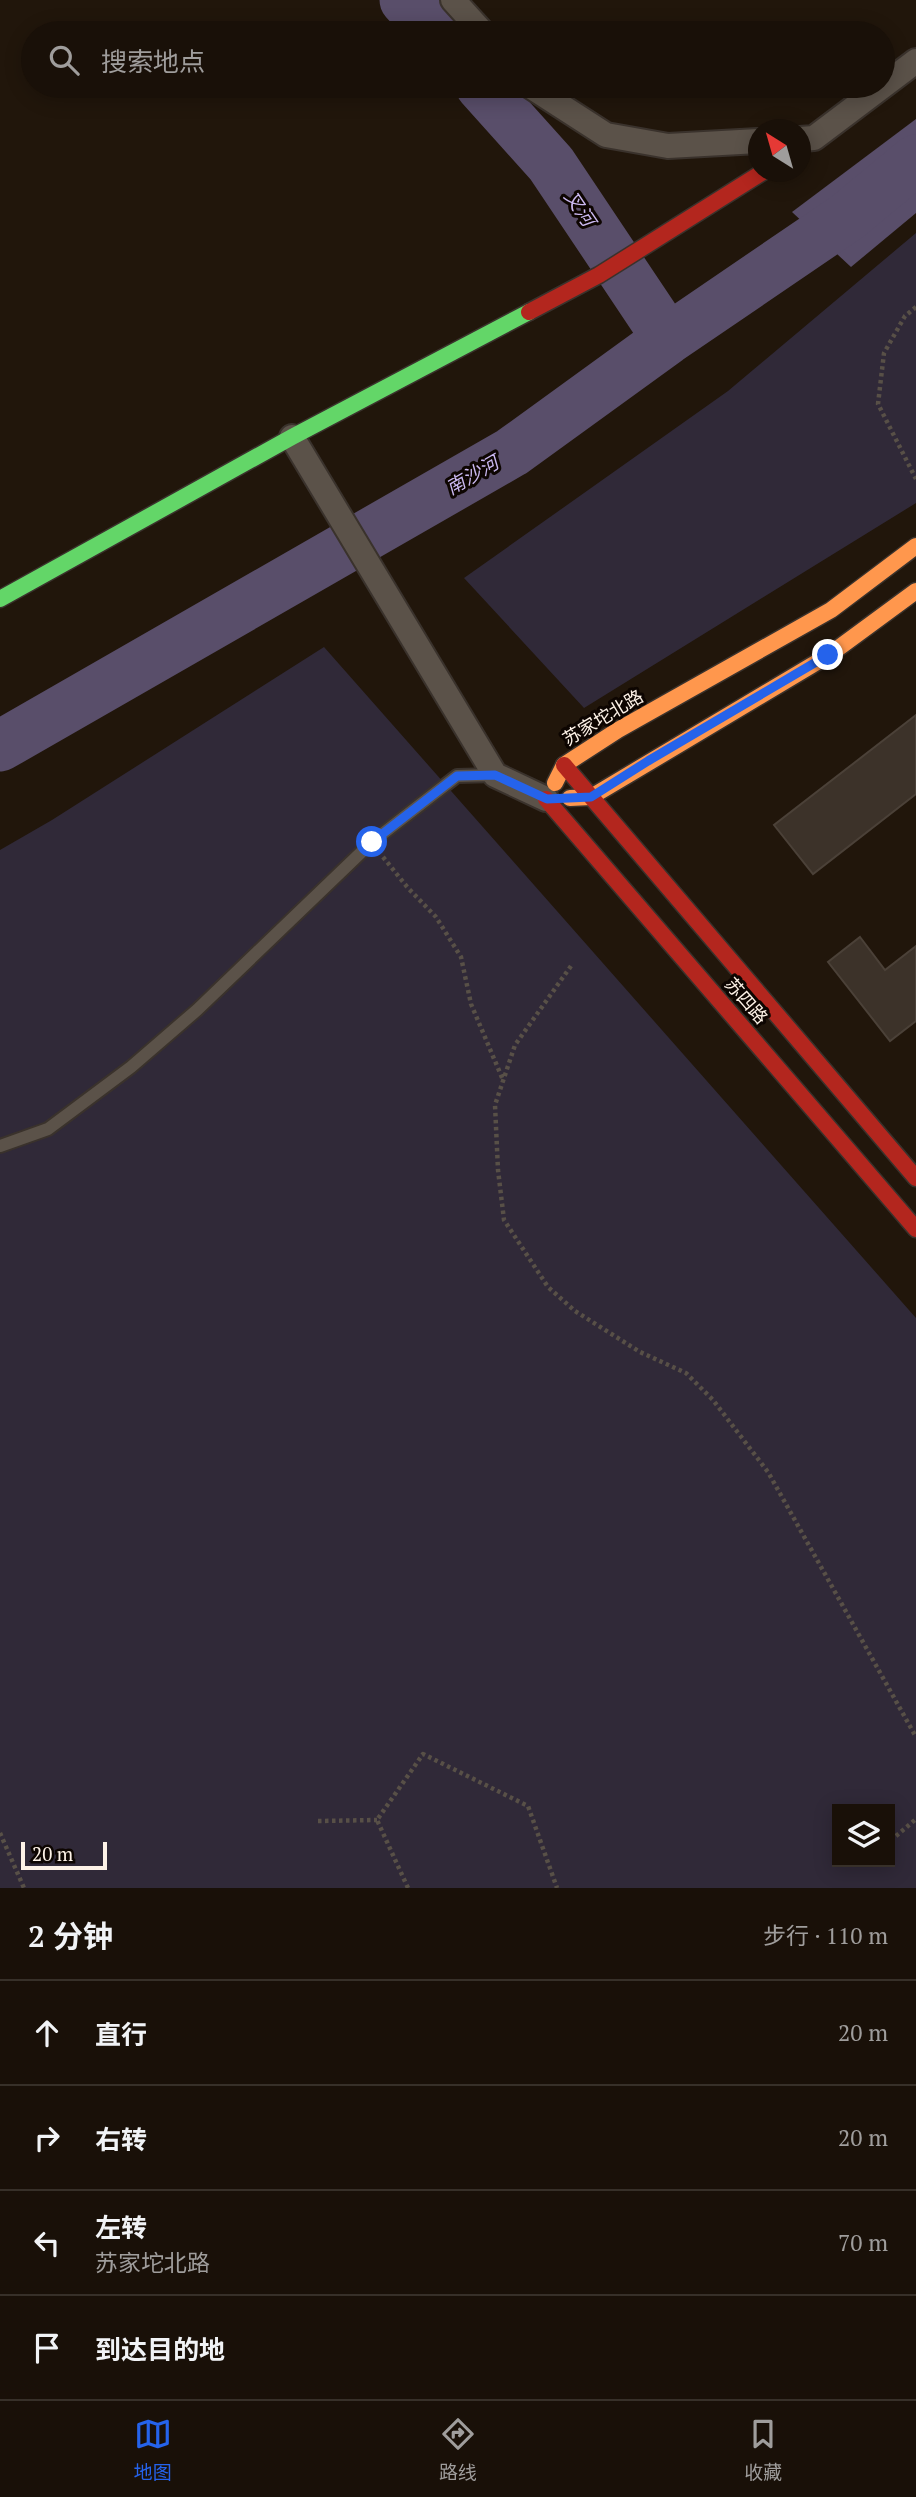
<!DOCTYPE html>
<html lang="zh">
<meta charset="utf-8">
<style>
:root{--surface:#191008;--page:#261e16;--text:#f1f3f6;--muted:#9f9d9c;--line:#373029;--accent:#2563eb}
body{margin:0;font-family:"PT Serif","Noto Sans SC",serif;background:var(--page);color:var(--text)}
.controls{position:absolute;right:21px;bottom:21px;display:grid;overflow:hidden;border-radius:0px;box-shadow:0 4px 18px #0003}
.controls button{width:63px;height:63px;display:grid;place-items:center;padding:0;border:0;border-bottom:2px solid var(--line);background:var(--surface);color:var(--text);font:35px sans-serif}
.compass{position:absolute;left:748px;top:119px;width:63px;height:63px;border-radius:50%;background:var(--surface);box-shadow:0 4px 18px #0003;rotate:323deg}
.scale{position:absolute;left:21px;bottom:18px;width:86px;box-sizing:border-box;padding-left:7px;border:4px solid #fdf2e7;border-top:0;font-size:19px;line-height:24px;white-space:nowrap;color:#fdf2e7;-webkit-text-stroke:5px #0d0501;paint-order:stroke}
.stop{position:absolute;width:21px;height:21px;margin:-16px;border:5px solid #2563eb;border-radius:50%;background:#fff}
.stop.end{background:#2563eb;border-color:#fff;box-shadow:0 2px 7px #0008}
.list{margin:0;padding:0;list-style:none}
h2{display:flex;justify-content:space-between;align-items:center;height:91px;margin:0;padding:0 28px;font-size:30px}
h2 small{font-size:23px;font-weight:400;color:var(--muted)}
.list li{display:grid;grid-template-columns:46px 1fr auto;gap:21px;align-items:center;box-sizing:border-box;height:105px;padding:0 28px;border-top:2px solid var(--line)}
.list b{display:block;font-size:26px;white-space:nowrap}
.list p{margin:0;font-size:23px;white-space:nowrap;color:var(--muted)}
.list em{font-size:23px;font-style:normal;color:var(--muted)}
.icon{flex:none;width:38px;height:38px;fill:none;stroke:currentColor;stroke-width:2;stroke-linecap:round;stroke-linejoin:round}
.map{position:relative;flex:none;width:916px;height:1888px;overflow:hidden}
.search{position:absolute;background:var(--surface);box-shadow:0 4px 18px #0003;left:21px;right:21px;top:21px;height:77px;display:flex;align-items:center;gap:18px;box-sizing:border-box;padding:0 24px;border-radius:38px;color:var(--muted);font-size:26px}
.sheet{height:511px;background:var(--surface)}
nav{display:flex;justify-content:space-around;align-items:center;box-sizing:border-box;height:98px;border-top:2px solid var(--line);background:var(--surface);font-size:19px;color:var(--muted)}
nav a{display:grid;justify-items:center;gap:4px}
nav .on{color:var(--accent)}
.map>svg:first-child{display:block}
.green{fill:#302938;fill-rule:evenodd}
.water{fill:#594e6a}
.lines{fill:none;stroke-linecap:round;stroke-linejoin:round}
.river{stroke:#594e6a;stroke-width:51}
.building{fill:#3c3229;stroke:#4b4138;stroke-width:2}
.lane-casing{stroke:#3a322c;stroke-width:16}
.street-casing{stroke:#3a322c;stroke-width:28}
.fast-casing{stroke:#3a322c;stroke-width:19}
.slow-casing{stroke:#3a322c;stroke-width:19}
.jam-casing{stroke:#3a322c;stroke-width:19}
.path{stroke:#585047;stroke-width:4.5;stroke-dasharray:3.5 3.5;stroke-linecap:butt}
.lane{stroke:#5b5249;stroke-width:12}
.street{stroke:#5b5249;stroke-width:24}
.fast{stroke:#63d668;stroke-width:16}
.slow{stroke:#ff974d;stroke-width:16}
.jam{stroke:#b3261e;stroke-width:16}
.route{stroke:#2563eb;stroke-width:9}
.labels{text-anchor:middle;stroke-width:6;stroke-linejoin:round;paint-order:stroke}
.street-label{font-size:18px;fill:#fdf2e7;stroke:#0d0501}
.water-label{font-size:19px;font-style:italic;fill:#cab8f0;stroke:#0d0501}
</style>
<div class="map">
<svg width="916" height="1888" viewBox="0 0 916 1888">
<rect width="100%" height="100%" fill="#21160b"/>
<path class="green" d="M916 233V503L584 708 464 578 728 391Z
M324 647 916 1318V1888H0V850L52 820ZM837 1809H890V1862H837Z"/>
<path class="water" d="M916 119V213L851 267 792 212Z"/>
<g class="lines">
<path class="river" d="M405 0 435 33
M481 86 551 164 668 339
M0 746 512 452 668 339 847 217 916 160"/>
</g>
<path class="building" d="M916 715V794L813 874 774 825Z
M860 937 885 970 916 946V1021L890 1041 828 962Z"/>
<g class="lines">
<g class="lane-casing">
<path id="lane" d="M0 1146 48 1129 131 1067 197 1010 372 842 457 776 495 775"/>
</g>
<g class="street-casing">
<path id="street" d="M453 0 483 33
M530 86 606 135 668 146 758 141
M800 139 814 138 916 61
M292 437 495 775 546 799"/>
</g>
<g class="fast-casing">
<path id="fast" d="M0 599 292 437 529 312"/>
</g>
<g class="slow-casing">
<path id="slow" d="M555 783 564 765 618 730 831 610 916 546
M570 798 591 797 829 655 916 591"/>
</g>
<g class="jam-casing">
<path id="jam" d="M529 312 599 275 763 172
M564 765 916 1178
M546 799 916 1229"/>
</g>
<path class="path" d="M916 307 905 316 884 353 878 404 916 479
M383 857 408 888 436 917 461 957 471 1004 503 1080
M571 966 515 1045 495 1105 498 1170 504 1220 548 1287 575 1311 640 1352 686 1373 713 1400 768 1472 916 1737
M318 1821 377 1820
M0 1833 24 1888
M896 1836 916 1819
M408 1888 377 1820 423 1754 528 1806 557 1888"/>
<use href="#lane" class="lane"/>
<use href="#street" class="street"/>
<use href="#fast" class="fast"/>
<use href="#slow" class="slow"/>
<use href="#jam" class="jam"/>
</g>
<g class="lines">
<path class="route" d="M372 842 457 776 495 775 547 799 591 797 648 761 828 655"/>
</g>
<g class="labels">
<g class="street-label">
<text transform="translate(603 718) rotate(-31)" y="6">苏家坨北路</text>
<text transform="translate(746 1001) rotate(49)" y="6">苏四路</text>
</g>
<g class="water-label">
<text transform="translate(580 208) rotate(56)" y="7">叉河</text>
<text transform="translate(472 475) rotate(-30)" y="7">南沙河</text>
</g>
</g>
</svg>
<div class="controls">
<button><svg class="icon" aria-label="layers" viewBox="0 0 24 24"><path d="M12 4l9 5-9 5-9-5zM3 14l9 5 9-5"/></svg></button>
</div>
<svg class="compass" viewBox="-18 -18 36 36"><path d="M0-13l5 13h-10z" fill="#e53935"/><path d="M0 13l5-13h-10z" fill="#9f9d9c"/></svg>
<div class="scale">20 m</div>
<div class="stop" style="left:372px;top:842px"></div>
<div class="stop end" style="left:828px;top:655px"></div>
<div class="search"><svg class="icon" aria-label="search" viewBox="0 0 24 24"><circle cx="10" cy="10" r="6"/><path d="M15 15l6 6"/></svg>搜索地点</div>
</div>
<section class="sheet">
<h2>2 分钟<small>步行 · 110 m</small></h2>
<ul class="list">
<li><svg class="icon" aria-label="ahead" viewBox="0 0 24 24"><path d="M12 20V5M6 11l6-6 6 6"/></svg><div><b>直行</b></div><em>20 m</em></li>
<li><svg class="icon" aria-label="right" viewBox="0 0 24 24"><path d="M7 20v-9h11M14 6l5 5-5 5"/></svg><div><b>右转</b></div><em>20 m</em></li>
<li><svg class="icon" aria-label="left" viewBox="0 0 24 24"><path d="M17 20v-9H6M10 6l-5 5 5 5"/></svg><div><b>左转</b><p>苏家坨北路</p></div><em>70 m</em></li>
<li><svg class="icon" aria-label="arrive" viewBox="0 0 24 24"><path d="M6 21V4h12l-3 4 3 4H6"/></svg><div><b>到达目的地</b></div></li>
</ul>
</section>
<nav>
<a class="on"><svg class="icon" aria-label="map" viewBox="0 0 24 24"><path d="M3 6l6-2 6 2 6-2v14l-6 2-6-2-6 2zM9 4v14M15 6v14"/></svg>地图</a>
<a><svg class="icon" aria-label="directions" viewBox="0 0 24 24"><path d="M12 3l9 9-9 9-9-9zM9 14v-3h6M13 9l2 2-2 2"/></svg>路线</a>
<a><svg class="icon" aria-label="saved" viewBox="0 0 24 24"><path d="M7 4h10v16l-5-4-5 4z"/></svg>收藏</a>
</nav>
